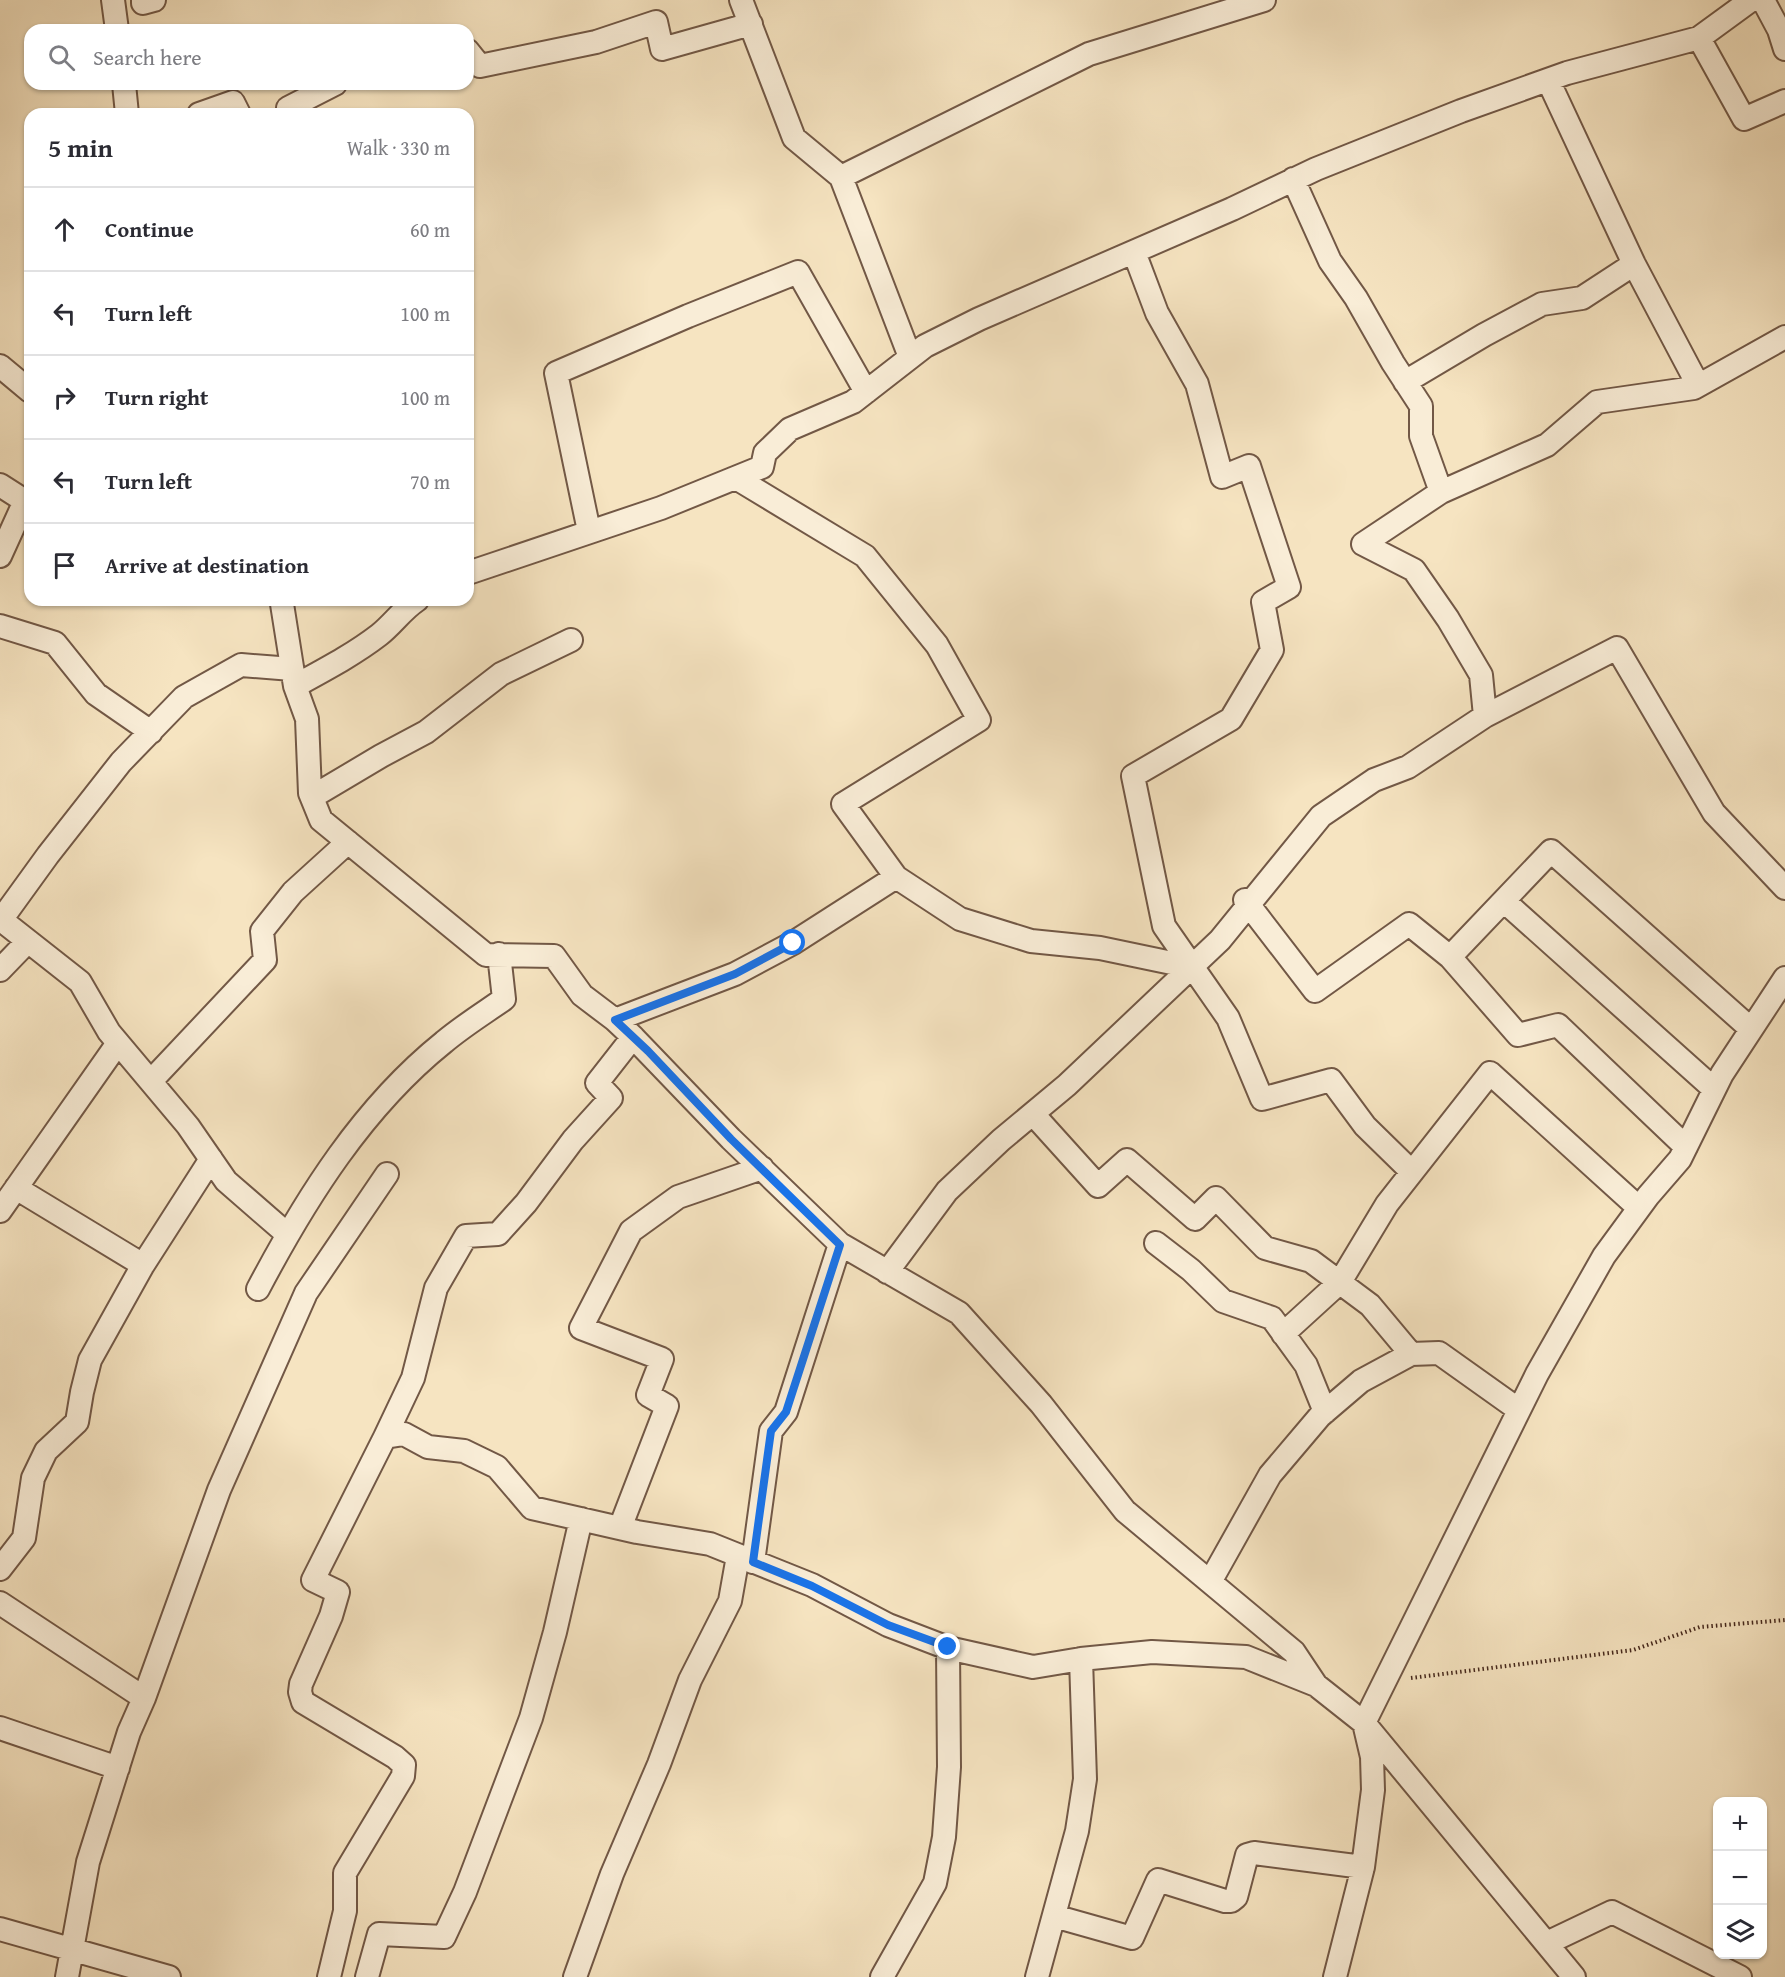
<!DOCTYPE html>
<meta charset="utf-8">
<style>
:root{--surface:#fff;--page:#f7f7f7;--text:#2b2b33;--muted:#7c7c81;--line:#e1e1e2}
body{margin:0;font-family:"Gentium Book Plus",serif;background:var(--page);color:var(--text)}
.controls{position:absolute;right:18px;bottom:18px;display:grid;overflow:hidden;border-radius:12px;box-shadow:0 2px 4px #0004}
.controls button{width:54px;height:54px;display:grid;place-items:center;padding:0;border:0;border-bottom:2px solid var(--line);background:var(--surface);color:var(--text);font:30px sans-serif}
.stop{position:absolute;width:18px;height:18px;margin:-14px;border:4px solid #1a73e8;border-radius:50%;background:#fff}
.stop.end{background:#1a73e8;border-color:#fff;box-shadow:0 2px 6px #0008}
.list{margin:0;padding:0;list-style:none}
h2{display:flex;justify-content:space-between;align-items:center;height:78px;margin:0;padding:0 24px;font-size:26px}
h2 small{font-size:20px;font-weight:400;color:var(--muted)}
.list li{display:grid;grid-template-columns:39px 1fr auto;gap:18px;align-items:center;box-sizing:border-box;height:84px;padding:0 24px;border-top:2px solid var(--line)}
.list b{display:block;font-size:22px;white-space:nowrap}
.list em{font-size:20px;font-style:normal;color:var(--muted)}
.icon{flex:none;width:33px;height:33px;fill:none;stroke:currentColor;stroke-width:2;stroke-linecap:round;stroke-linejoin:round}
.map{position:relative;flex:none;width:1785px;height:1977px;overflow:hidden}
.search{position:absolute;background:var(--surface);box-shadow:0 2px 4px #0004;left:24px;top:24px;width:450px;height:66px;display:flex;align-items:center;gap:15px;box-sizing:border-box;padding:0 21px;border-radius:18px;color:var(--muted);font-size:22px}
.panel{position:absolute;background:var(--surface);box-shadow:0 2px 4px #0004;left:24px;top:108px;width:450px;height:498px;border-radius:18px}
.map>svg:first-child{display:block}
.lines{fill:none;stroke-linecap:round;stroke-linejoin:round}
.street-casing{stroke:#725846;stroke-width:26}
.path{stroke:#46291d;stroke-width:4;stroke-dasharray:1.5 3;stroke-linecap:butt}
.street{stroke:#f9edd7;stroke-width:22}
.route{stroke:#1a73e8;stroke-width:8}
</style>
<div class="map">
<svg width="1785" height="1977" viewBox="0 0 1785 1977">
<rect width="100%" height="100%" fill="#f6e4c1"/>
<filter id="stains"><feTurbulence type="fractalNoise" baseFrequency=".00333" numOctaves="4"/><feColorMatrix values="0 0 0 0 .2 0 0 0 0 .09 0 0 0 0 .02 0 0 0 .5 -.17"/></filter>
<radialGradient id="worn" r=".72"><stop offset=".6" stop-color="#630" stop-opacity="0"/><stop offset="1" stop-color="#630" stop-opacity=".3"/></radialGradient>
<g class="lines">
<g class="street-casing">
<path id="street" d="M113 0 117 30
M143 0V3L154 0
M741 0 794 138 841 177 910 357
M1763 0 1779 30 1785 49
M1699 38 1751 0
M468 51 480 66 596 42 656 22 662 49 751 24
M1548 80 1634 264 1698 385
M124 84 127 114
M199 114 233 102 239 114
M290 114 288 108 335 84
M841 177 1089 54 1264 0
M1293 179 1330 261 1356 298 1393 363 1421 406V436L1441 492
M1134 252 1157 313 1197 384 1222 477 1249 466 1289 587 1263 602 1272 650 1231 719 1133 776 1164 926 1228 1018 1262 1099 1331 1080 1365 1126 1412 1172
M0 366 30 391
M1405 382 1484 335 1542 304 1582 298 1634 264
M0 485 25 501 0 556
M589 531 556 373 688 316 798 272 866 392
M468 573 661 508 762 467 765 453 790 429 853 402 925 346 979 319 1232 209 1316 169 1461 111 1567 73 1699 38 1744 119 1785 101
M283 600 282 604 295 686 307 719 310 793 321 820 486 955 554 956 582 995 615 1020 633 1037 731 1139 840 1244 959 1313 1041 1404 1125 1511 1294 1652 1316 1685 1364 1723 1574 1977
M0 626 55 643 96 694 151 732
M295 686C324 670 353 655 379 635 393 624 402 610 417 600
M1485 716 1481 675 1448 619 1414 570 1363 544 1441 492 1547 445 1597 402 1694 388 1785 337
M312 797 381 756 426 732 501 674 571 640
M896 877 960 919 1031 941 1100 948 1191 967
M1245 900 1315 991 1409 924 1450 957 1518 1035 1558 1025 1686 1147
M1504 901 1714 1089
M0 919 80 982 109 1032 188 1126 226 1181 287 1234
M1 920 48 855 121 762 184 697 241 665 292 669
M1450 957 1551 851 1751 1029
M0 970 28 941
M615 1020 735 974 793 943 896 877 843 804 979 720 937 645 865 556 736 478
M151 1081 265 960 262 931 293 892 348 842
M1033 1114 1098 1186 1127 1160 1195 1219 1216 1198 1265 1248 1311 1261 1370 1305 1411 1354 1439 1353 1519 1410
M16 1188 143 1265
M0 1211 118 1043
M1156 1243 1191 1270 1223 1301 1272 1318 1306 1365 1325 1412
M887 1272 947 1191 1001 1140 1067 1085 1220 940 1321 816 1374 780 1408 767 1485 716 1617 648 1714 813 1785 888
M258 1289C306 1198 363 1107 444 1042 463 1026 484 1013 504 999L499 954
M1283 1334 1340 1282 1387 1204 1490 1073 1639 1208
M385 1437 413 1378 436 1288 466 1236 498 1234 526 1203 573 1140 611 1098 597 1083 633 1037
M620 1528 667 1406 648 1395 662 1359 581 1328 631 1231 678 1197 762 1168
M753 1562 771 1431 786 1412 840 1244
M0 1569 24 1538 33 1478 46 1451 77 1422 82 1392 90 1360 143 1265 211 1159
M1210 1582 1270 1475 1320 1416 1361 1381 1411 1354
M0 1603 144 1698
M0 1728 118 1768
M1054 1916 1132 1938 1158 1880 1225 1901H1231L1236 1897 1247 1855 1254 1853 1363 1867
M0 1929 169 1977
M1547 1943 1612 1912 1740 1977
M67 1977 88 1862 129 1732 144 1698 219 1490 306 1293 387 1174
M329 1977 345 1911V1873L403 1776 404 1765 395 1757 303 1702 300 1692 301 1684 331 1616 338 1592 313 1580 385 1437 404 1434 428 1447 464 1451 497 1467 532 1508 637 1532 710 1544 812 1585 888 1625 948 1648 1033 1667 1081 1659 1152 1652 1246 1657 1316 1685
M367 1977 379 1934 444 1937 465 1892 531 1718 555 1632 581 1519
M575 1977 612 1874 659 1764 690 1680 730 1601 738 1556
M882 1977 935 1883 944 1837 949 1767 948 1648
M1037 1977 1077 1831 1085 1779 1081 1659
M1335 1977 1363 1867 1373 1790 1372 1757 1364 1723 1537 1374 1604 1256 1648 1196 1680 1159 1722 1074 1785 978"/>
</g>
<path class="path" d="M1411 1678 1633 1650 1700 1627 1785 1620"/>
<use href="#street" class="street"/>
</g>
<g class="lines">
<path class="route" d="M793 943 735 974 615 1020 648 1051 731 1139 840 1245 786 1412 771 1431 753 1562 812 1586 888 1625 948 1647"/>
</g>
<rect width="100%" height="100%" filter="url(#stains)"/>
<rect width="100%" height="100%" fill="url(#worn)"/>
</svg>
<div class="controls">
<button>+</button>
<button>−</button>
<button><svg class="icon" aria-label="layers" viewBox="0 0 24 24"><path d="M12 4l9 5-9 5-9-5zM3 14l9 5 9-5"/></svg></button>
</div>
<div class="stop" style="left:793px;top:943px"></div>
<div class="stop end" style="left:948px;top:1647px"></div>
<div class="search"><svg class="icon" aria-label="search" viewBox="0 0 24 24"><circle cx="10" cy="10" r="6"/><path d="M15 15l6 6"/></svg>Search here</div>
<section class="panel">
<h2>5 min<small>Walk · 330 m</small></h2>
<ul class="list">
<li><svg class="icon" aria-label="ahead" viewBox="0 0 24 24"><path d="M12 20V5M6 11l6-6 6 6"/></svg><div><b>Continue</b></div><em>60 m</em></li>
<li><svg class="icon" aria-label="left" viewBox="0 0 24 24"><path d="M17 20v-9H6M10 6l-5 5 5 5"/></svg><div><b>Turn left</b></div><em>100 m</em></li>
<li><svg class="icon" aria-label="right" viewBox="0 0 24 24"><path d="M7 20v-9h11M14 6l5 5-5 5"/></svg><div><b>Turn right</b></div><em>100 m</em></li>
<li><svg class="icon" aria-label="left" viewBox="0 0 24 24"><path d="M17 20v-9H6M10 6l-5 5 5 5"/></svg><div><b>Turn left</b></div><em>70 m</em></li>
<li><svg class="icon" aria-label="arrive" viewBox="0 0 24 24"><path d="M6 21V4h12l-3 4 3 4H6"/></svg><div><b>Arrive at destination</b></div></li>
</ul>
</section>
</div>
